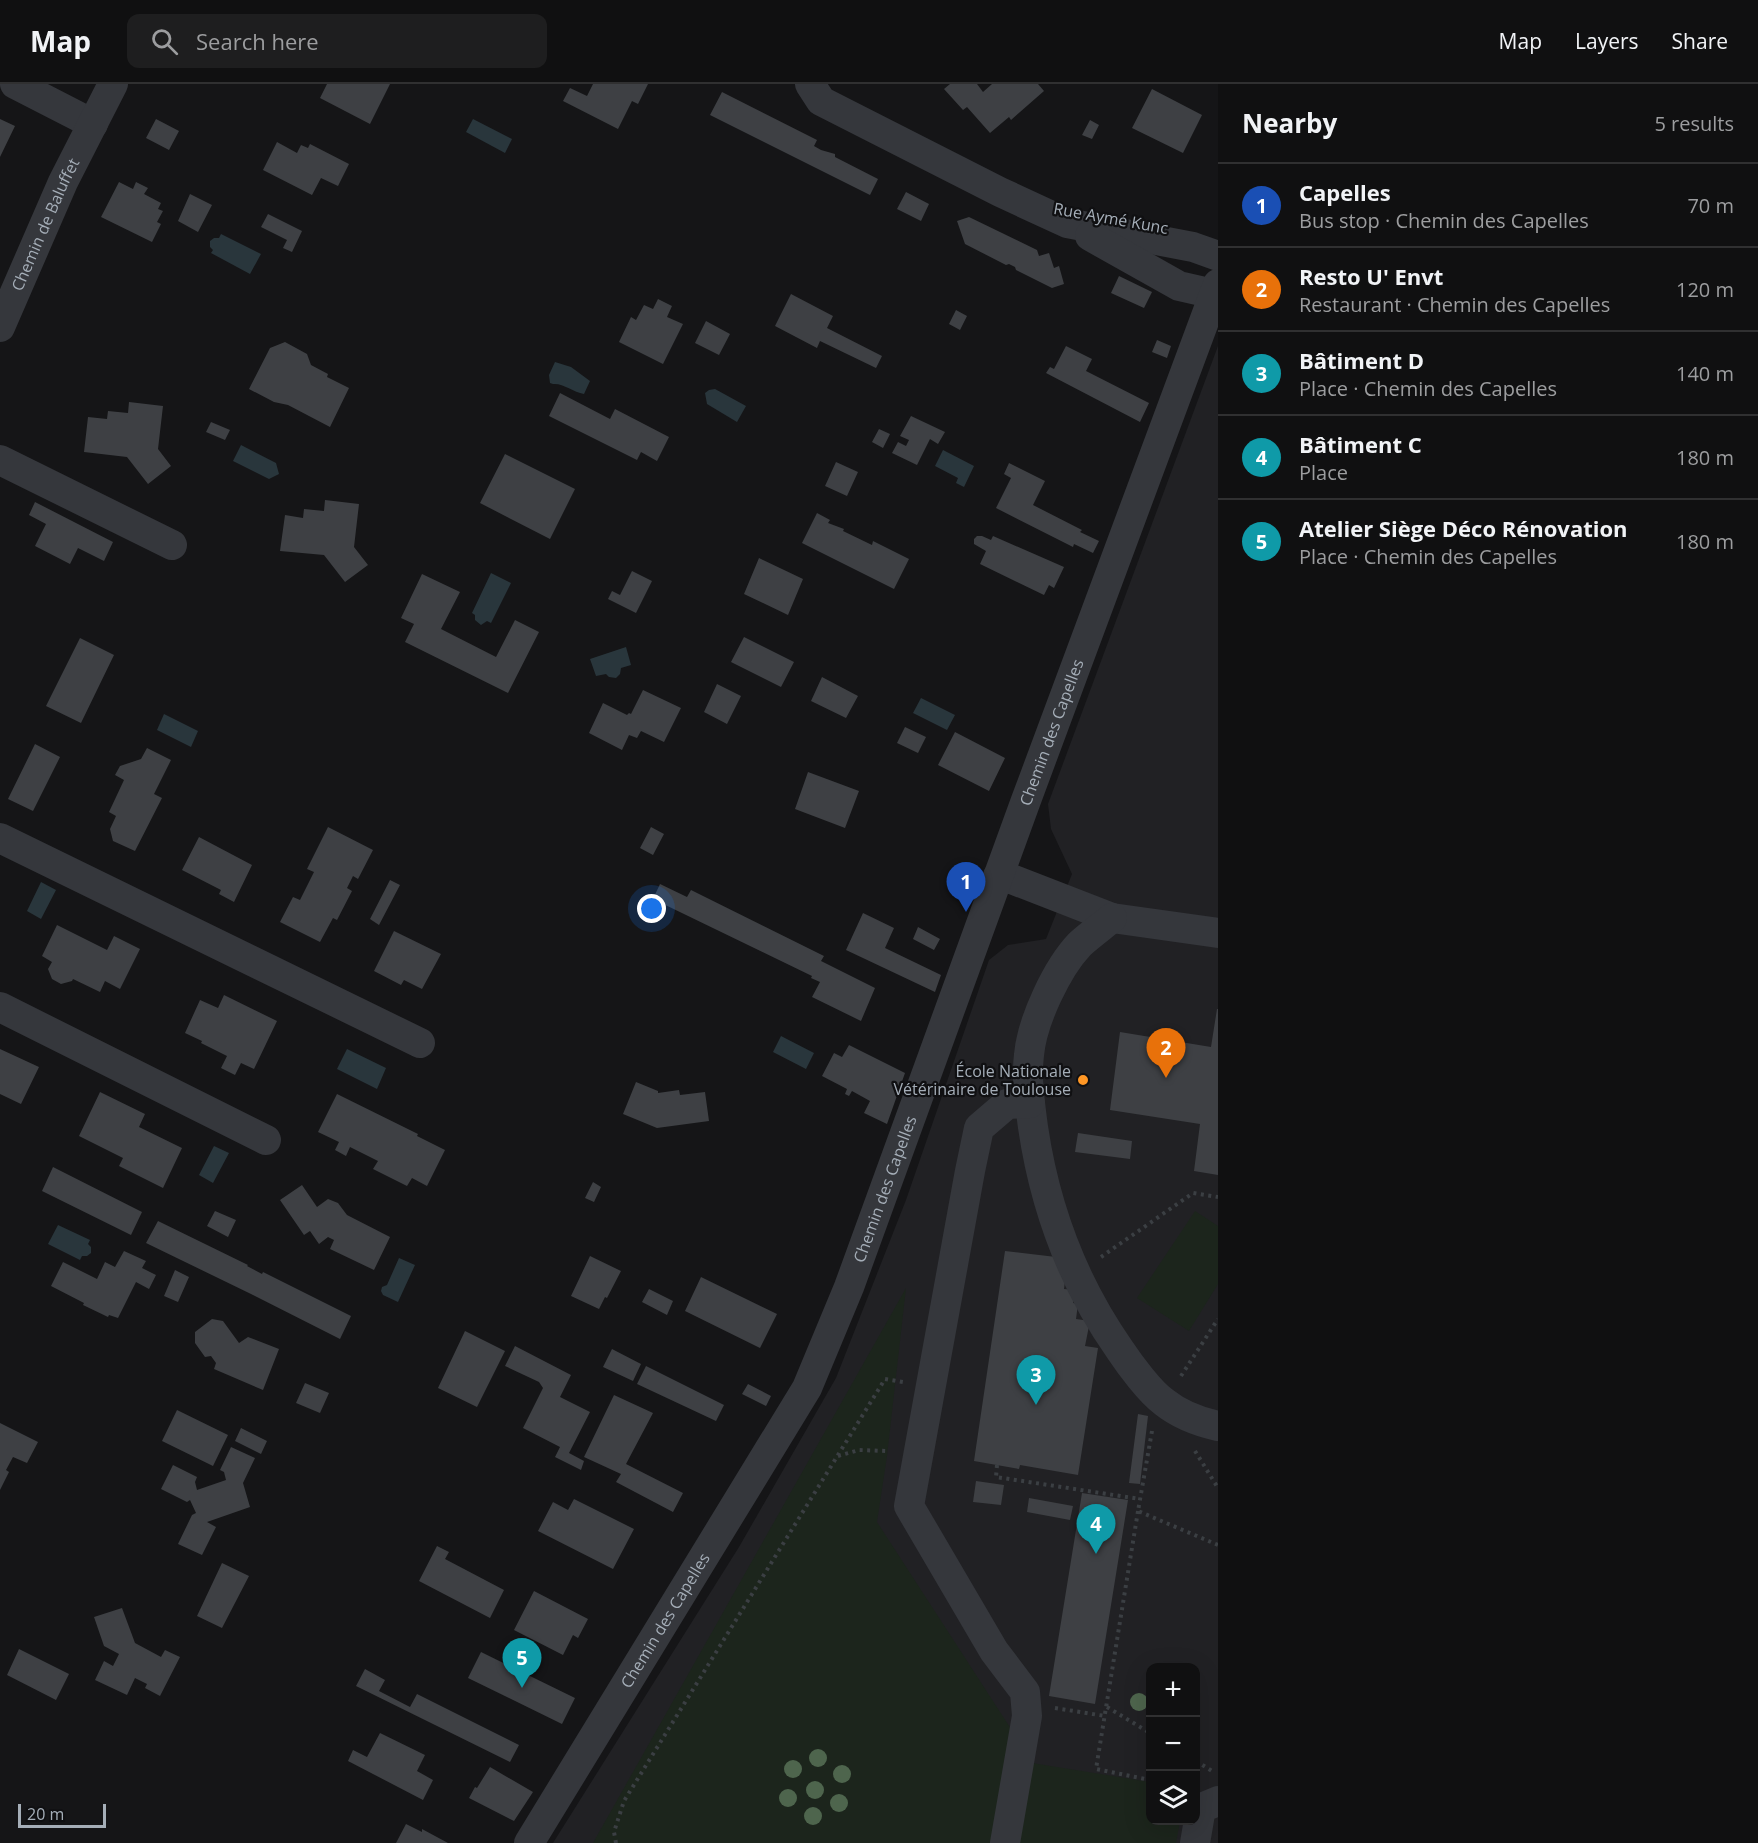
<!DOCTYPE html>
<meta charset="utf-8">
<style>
:root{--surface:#101011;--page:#1e1e1f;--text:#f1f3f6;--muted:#9c9d9f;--line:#303031;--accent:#0f766e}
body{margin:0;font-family:"Open Sans",sans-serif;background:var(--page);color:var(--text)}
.controls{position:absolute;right:18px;bottom:18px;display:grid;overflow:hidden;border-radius:12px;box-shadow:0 6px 24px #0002}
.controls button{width:54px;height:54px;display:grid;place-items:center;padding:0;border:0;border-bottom:2px solid var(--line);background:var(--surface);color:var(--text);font:30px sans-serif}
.scale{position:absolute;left:18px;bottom:15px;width:88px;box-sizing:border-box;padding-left:6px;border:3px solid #a5aeb8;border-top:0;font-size:16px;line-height:21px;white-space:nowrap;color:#a5aeb8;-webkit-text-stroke:4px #101012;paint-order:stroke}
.you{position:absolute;left:652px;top:825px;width:21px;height:21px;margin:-15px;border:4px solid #fff;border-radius:50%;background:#1a73e8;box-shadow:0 0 0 9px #1a73e833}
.badge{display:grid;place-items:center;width:39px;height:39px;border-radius:50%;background:var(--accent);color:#fff;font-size:20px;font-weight:700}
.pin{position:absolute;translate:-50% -50px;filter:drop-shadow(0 2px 3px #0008)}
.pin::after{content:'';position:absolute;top:32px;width:21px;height:18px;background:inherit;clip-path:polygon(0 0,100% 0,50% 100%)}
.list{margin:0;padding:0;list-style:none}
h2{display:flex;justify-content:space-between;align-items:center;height:78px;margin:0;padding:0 24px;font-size:26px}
h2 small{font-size:20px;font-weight:400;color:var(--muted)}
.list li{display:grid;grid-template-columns:39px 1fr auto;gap:18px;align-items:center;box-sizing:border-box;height:84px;padding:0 24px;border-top:2px solid var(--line)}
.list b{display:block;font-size:22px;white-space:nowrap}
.list p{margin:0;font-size:20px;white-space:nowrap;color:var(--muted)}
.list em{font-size:20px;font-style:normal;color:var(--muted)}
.icon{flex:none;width:33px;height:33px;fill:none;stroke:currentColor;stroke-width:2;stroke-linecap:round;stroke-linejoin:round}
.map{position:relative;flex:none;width:1218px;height:1759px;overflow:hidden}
header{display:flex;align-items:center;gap:36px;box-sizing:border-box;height:84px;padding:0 30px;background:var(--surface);border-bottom:2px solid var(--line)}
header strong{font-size:28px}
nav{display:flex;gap:33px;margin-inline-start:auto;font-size:21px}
.search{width:420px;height:54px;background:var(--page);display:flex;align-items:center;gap:15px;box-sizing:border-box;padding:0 21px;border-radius:12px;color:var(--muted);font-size:22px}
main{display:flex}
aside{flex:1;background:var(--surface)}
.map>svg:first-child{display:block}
.built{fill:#212124;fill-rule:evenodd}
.green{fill:#1c251c}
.water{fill:#29363c}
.building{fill:#3e4044}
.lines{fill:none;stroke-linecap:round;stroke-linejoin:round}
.path{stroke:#3b3f43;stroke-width:4;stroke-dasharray:3 4.5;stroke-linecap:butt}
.minor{stroke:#35373c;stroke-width:30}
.tree{fill:#4e654d}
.poi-dot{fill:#ff9725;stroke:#101012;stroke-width:2}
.labels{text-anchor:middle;stroke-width:4.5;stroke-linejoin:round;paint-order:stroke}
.street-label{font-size:16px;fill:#a5aeb8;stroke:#101012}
.poi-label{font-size:16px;fill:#a5aeb8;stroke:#101012;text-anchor:end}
</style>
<header>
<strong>Map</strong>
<div class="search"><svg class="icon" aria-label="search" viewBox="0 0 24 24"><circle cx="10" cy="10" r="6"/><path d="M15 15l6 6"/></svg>Search here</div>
<nav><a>Map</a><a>Layers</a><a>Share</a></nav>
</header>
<main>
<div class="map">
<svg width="1218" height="1759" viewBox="0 0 1218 1759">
<rect width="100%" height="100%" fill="#151517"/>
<path class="built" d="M1218 262V1759H553L739 1463 836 1294 906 1116 989 876 1008 861 1046 855 1072 790 1051 745 1048 720ZM1150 1584H1196V1736H1150Z"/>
<path class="green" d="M1195 1127 1218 1142V1200L1189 1247 1137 1214Z
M906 1204 887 1372 877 1438 1013 1648 992 1759H593Z
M1032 1679 1150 1698V1736L1180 1737 1176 1759H1019Z"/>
<path class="water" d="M473 35 512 55 505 69 466 48Z
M221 150 261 170 250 190 211 169 213 166 210 163V157L214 154H219Z
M555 278 571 283 590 297 584 310C573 308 563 299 553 300L550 299 549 291Z
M715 305 746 322 737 338 707 320 705 309 709 306Z
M241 361 276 379 279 390 269 395 233 377Z
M943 366 974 382 964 403 956 399 958 394 935 382Z
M491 489 511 499 491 539 487 537 481 541 475 536V531L472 529Z
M626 563 631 581 621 584 620 590 616 594 609 593 606 590 596 592 590 575Z
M921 614 955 631 947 646 913 629Z
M164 630 198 647 191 663 157 646Z
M41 798 56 806 41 835 27 827Z
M781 952 814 969 806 985 773 968Z
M347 965 386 984 377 1005 337 985Z
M214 1062 229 1069 213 1099 199 1091Z
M58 1141 90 1156 88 1160 91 1163V1169L87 1172H82L80 1176 48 1160Z
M399 1174 415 1181 398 1218 383 1211 381 1207 382 1203 387 1201Z"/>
<path class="building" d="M327 0H390L370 40 320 14Z
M593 0H648L638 20 632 17 618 45 563 17 570 4 587 12Z
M950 0H977L983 8 992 0H1038L1044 7 1011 36 1009 33 990 49 967 23 963 26 944 5Z
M1152 5 1202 31 1183 69 1132 44Z
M722 8 817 56 814 62 821 66 835 70V73L878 95 870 111 710 31Z
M0 35 15 42 0 73Z
M156 35 179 47 169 66 146 54Z
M1090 36 1099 41 1092 55 1082 51Z
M277 58 297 69 301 61 308 64 310 60 349 80 338 102 321 94 312 111 263 86Z
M119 98 133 105 136 98 148 104 144 110 161 119 158 125 163 127 157 138 161 140 152 158 101 133Z
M906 108 929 120 921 137 897 125Z
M190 110 212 121 198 148 178 137Z
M268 130 302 147 292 168 283 164 287 156 261 143Z
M969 133 1037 166 1039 172 1049 169 1054 184 1059 182 1064 200 1052 204 1016 186 1015 183 1009 180 1006 181 965 160 957 137Z
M1119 192 1152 208 1144 224 1111 209Z
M791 210 833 232 827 244 882 272 876 284 820 257 817 264 775 242Z
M658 215 672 222 667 233 683 240 663 280 619 258 631 233 636 236 644 221 653 225Z
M956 226 967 232 960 246 949 240Z
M706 237 730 250 719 271 695 259Z
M1157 256 1171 262 1167 274 1152 268Z
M285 258 307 270 311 281 328 290 327 293 349 304 330 343 288 321 274 318 249 305 270 264Z
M1066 262 1092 275 1086 287 1149 319 1140 338 1046 289 1050 283 1054 285Z
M560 309 610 335 615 325 669 353 657 377 641 368 637 376 549 332Z
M129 318 163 322 158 365 171 382 148 400 127 373 84 368 88 333 107 335 108 327 128 329Z
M911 332 945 348 938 360 930 355 917 381 892 369 898 358 906 362 909 356 900 352Z
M211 338 230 346 225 356 206 348Z
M879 345 890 350 883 364 872 358Z
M505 370 575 405 550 455 480 419Z
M836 378 858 388 847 412 825 402Z
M1009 379 1045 397 1033 421 1082 446 1080 448 1099 457 1093 469 1074 460 1073 463 996 424 1011 394 1004 390Z
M325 416 359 420 354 463 368 481 345 498 324 471 280 467 285 431 303 434 304 425 324 427Z
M35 418 113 458 104 477 78 464 70 480 35 462 46 440 29 431Z
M817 429 830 436 828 439 844 445 843 447 872 461 873 457 909 475 894 505 802 459Z
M977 452H982L991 456 993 452 1064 483 1054 504 1049 501 1044 511 980 480 986 467 974 460V455Z
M759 474 803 495 788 531 744 510Z
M632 487 652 497 636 529 608 515 612 507 620 511Z
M422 490 460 508 441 545 496 573 515 536 539 548 508 609 405 558 414 540 401 534Z
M744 553 794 578 781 603 731 578Z
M80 554 114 571 81 639 46 622Z
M822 593 858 612 846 634 811 617Z
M717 600 741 612 727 640 704 628Z
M643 606 681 624 664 658 641 647 637 654 629 651 622 666 589 649 603 619 627 631 629 629 631 630Z
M905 643 926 653 918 669 897 659Z
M955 648 1005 674 989 707 938 681Z
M35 660 60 673 33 727 8 715Z
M147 664 171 676 154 710 162 714 135 767 113 757 110 745 116 732 109 728 124 696 115 691 120 682 141 675Z
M808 688 859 707 845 744 795 725Z
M328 743 373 766 358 795 353 792 347 804 352 807 337 836 333 834 320 858 280 838 293 813 300 816 314 788 307 785Z
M651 743 664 750 653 771 640 764Z
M199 753 252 781 234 818 219 810 221 806 182 786Z
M390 796 400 801 379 841 370 835Z
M660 800 687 813 691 806 824 872 821 877 875 904 861 937 812 913 820 898 811 894 812 892 653 815Z
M863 829 894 844 885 864 941 891 935 908 846 866Z
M57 841 107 866 114 852 140 865 120 905 105 897 100 908 73 895 72 897 61 900 52 895 48 885 52 878 42 872Z
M918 843 940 855 934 866 913 855Z
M394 847 441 870 422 905 404 896 401 901 374 887Z
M224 911 277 937 254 985 241 979 235 991 221 984 227 972 201 959 202 957 185 949 200 916 218 924Z
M1217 925H1218V1091L1194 1087 1200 1040 1110 1026 1120 948 1211 963Z
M849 961 905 989 887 1040 864 1029 870 1017 852 1007 849 1012 845 1010 847 1005 822 992 834 969 842 973Z
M0 965 39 983 21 1020 0 1010Z
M636 998 658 1007V1009L679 1006 680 1011 705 1008 709 1037 657 1044 623 1030Z
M100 1008 145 1030 139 1043 182 1064 163 1104 119 1082 123 1074 79 1052Z
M337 1010 418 1050 417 1052 445 1066 427 1102 412 1094 407 1102 373 1085 378 1077 350 1063 346 1072 335 1066 339 1058 318 1048Z
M1078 1049 1132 1057 1130 1075 1075 1068Z
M53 1083 142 1128 131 1151 42 1107Z
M593 1098 601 1103 594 1118 585 1114Z
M302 1101 317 1123 328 1115 338 1119 347 1131 390 1153 374 1186 330 1165 334 1156 328 1153 319 1160 310 1147 304 1151 280 1116Z
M215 1127 236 1136 228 1153 207 1142Z
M158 1137 248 1181 247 1182 262 1190 263 1188 351 1232 340 1255 251 1210 146 1159Z
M124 1167 146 1177 142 1184 156 1191 149 1205 136 1198 118 1234 109 1231 108 1233 83 1221 84 1219 51 1202 63 1178 97 1195 105 1178 115 1183Z
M1005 1167 1056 1173 1067 1182 1064 1205 1075 1206 1073 1219 1078 1220 1076 1235 1090 1237 1085 1262 1098 1264 1078 1391 1020 1381 1019 1385 974 1377Z
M590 1172 621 1187 607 1214 605 1213 599 1225 571 1212Z
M175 1186 189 1193 178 1218 164 1212Z
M701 1193 777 1230 760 1264 685 1227Z
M649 1205 673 1217 667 1231 642 1218Z
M212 1235 223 1237 239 1259 248 1253 279 1265 263 1306 214 1285 216 1279 211 1272 205 1273 195 1259V1248Z
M465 1247 505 1267 477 1323 438 1304Z
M515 1262 571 1291 560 1313 590 1328 569 1369 584 1377 581 1386 555 1373 560 1363 523 1344 543 1304 539 1298 505 1282Z
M612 1265 641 1280 633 1297 603 1283Z
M646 1282 724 1321 716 1337 637 1300Z
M305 1299 329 1309 320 1329 296 1319Z
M748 1300 771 1312 766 1322 742 1310Z
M614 1311 653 1329 626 1380 683 1409 673 1428 616 1398 621 1390 584 1373Z
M177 1326 228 1351 213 1382 162 1357Z
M1138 1330 1148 1332 1140 1400 1129 1399Z
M0 1339 38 1358 27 1379 13 1373 6 1386 9 1388 0 1406Z
M241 1344 267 1357 261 1370 235 1357Z
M231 1363 255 1374 243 1399 250 1423 207 1438 216 1443 202 1471 178 1460 192 1431 196 1429 190 1416 187 1418 161 1405 173 1381 197 1393 195 1398 197 1406 226 1396 224 1388 220 1386Z
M976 1397 1004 1401 1001 1421 973 1418Z
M1082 1409 1128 1416 1095 1620 1049 1612Z
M1029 1414 1073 1422 1070 1436 1027 1428Z
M574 1415 634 1445 613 1485 538 1447 553 1418 568 1426Z
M437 1462 449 1468 445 1475 504 1506 490 1534 419 1497Z
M222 1479 249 1492 222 1544 197 1532Z
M534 1507 588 1535 578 1554 573 1551 563 1571 514 1546Z
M122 1524 135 1559 161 1573 165 1566 180 1573 160 1612 145 1604 147 1600 135 1594 127 1611 95 1596 104 1577 113 1582 119 1570 104 1562 94 1533Z
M19 1565 69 1590 56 1616 7 1591Z
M481 1568 575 1614 562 1640 468 1594Z
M365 1585 385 1596 379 1607 410 1623 417 1610 519 1661 510 1678 356 1602Z
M380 1649 425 1671 417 1687 433 1696 423 1716 348 1677 353 1666 367 1673Z
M490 1683 533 1708 514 1737 469 1714 475 1703 477 1704Z
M406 1740 422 1748V1745L448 1759H396Z"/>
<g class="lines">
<path class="path" d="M1101 1173 1193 1109 1218 1113
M1181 1292 1218 1235
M1152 1347 1138 1427 1218 1461
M1195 1367 1218 1404
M838 1372 859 1366 888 1367
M997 1381 996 1393 1140 1415
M1138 1427 1096 1685 1150 1696
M1107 1623 1150 1649
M1055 1624 1105 1632
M1196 1677 1212 1687
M616 1759 614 1748 624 1717 885 1295 903 1298"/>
<g class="minor">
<path d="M15 0 93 40"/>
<path d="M810 0 821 17 1000 108 1067 139 1193 163 1218 172"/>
<path d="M1090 152 1179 202 1214 210"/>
<path id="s1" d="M0 243 63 98 113 0"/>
<path d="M0 376 172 461"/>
<path d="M0 754 420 959"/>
<path d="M998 792 1014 796 1112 834 1218 849"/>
<path d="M1112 834C1101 843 1090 851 1080 860 1057 884 1032 937 1029 971 1026 994 1030 1020 1033 1043 1045 1125 1073 1199 1120 1266 1130 1281 1150 1308 1164 1318 1179 1330 1200 1338 1218 1342"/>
<path d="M0 923 266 1056"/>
<path id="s2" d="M529 1759 807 1304 849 1203 1025 719 1218 200"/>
<path d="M1005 1759 1027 1632 1025 1608 994 1567 909 1422 970 1087 979 1044 1007 1020 1030 1019"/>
<path d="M1195 1759 1201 1724 1218 1717"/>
</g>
</g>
<g class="tree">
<circle cx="1139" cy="1618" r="9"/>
<circle cx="818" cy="1674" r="9"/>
<circle cx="793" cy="1685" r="9"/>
<circle cx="842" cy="1690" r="9"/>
<circle cx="815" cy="1706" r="9"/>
<circle cx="788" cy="1714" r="9"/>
<circle cx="839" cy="1719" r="9"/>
<circle cx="813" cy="1732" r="9"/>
</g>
<circle class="poi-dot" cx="1083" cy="996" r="6"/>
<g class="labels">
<g class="street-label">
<text transform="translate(1111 134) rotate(10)" y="6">Rue Aymé Kunc</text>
<text dy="6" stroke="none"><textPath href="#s1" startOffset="112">Chemin de Baluffet</textPath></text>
<text dy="6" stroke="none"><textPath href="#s2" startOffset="1233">Chemin des Capelles</textPath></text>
<text dy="6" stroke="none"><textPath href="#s2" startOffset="747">Chemin des Capelles</textPath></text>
<text dy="6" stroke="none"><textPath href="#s2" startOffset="261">Chemin des Capelles</textPath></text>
</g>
<g class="poi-label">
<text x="1071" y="993">École Nationale<tspan x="1071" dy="18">Vétérinaire de Toulouse</tspan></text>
</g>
</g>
</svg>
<div class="controls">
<button>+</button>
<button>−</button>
<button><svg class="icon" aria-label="layers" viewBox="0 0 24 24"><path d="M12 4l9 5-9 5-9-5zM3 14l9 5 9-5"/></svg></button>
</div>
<div class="scale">20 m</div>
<div class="you"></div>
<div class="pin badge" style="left:966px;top:828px;background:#1a4fb4">1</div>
<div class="pin badge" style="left:1166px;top:994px;background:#e8710a">2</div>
<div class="pin badge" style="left:1036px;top:1321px;background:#0f9aa8">3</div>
<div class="pin badge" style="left:1096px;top:1470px;background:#0f9aa8">4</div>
<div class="pin badge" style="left:522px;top:1604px;background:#0f9aa8">5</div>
</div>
<aside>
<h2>Nearby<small>5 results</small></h2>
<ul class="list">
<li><span class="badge" style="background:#1a4fb4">1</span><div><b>Capelles</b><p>Bus stop · Chemin des Capelles</p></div><em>70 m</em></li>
<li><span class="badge" style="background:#e8710a">2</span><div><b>Resto U' Envt</b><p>Restaurant · Chemin des Capelles</p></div><em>120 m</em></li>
<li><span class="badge" style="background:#0f9aa8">3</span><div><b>Bâtiment D</b><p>Place · Chemin des Capelles</p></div><em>140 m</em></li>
<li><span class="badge" style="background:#0f9aa8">4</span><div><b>Bâtiment C</b><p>Place</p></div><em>180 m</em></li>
<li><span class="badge" style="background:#0f9aa8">5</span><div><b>Atelier Siège Déco Rénovation</b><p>Place · Chemin des Capelles</p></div><em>180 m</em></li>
</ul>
</aside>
</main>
